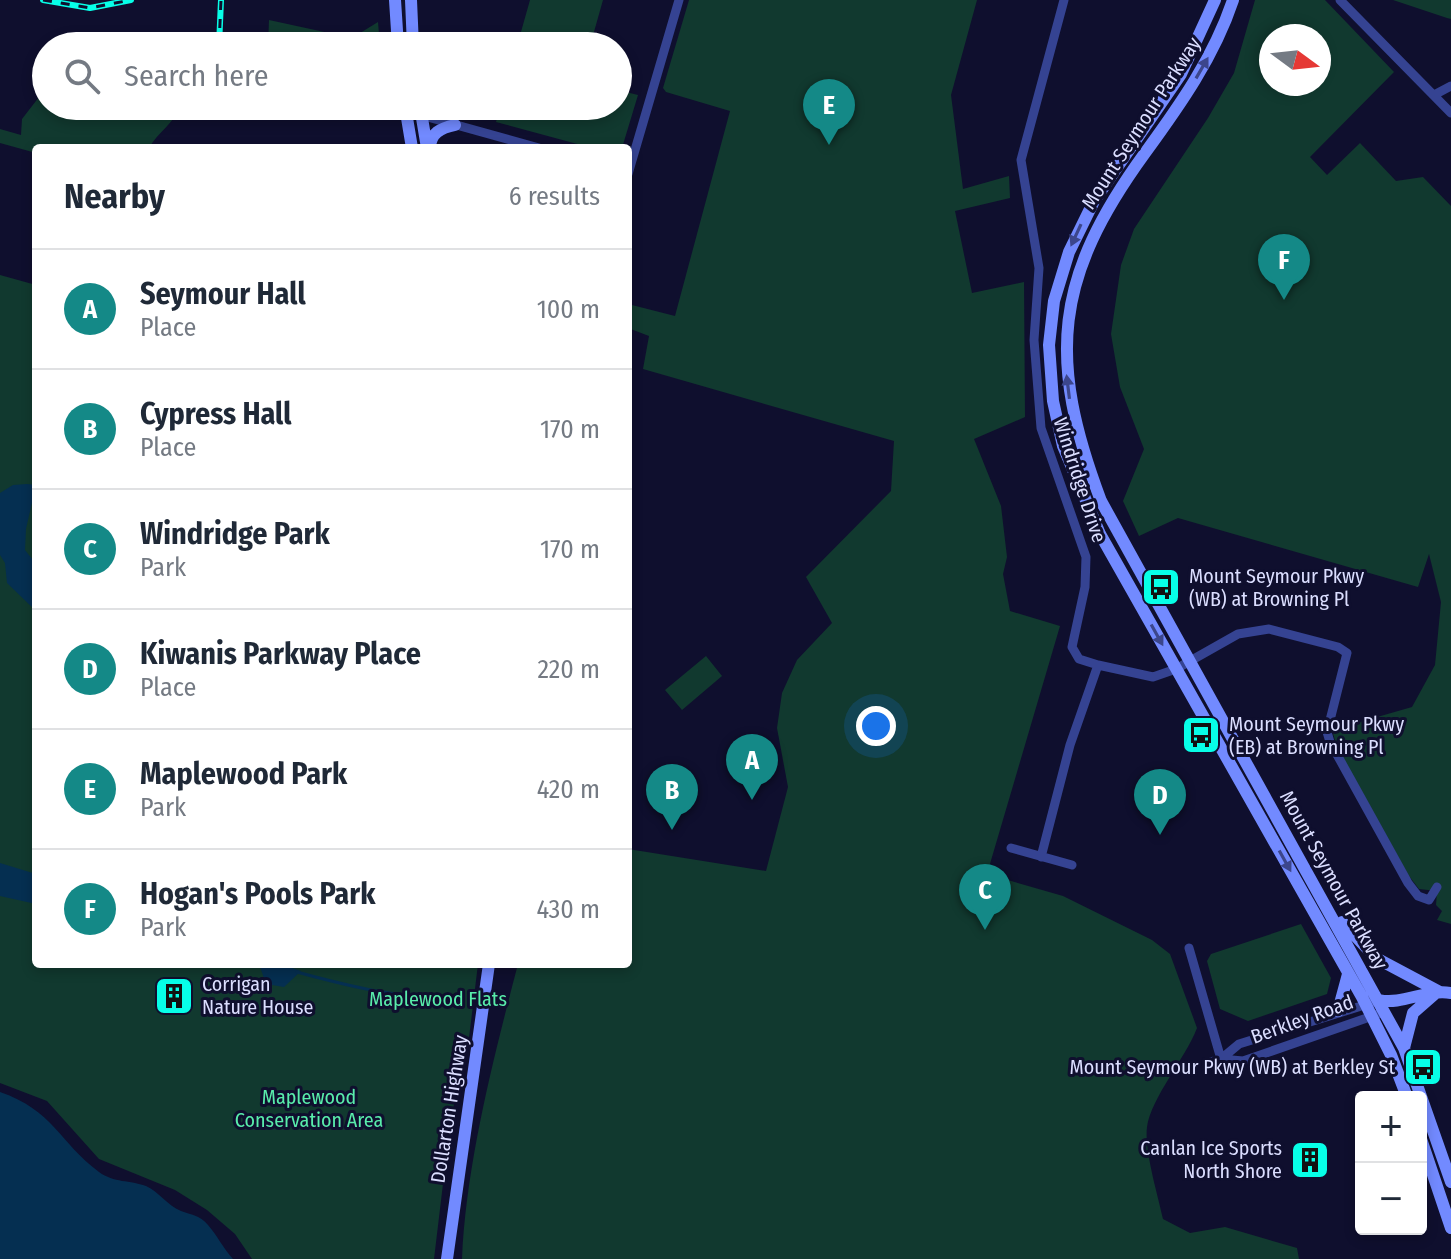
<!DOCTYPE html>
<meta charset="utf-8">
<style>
:root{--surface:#fff;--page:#f2f2f3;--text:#1f2937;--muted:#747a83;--line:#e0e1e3;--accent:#148987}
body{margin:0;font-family:"Fira Sans Condensed",sans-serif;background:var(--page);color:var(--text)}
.controls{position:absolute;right:24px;bottom:24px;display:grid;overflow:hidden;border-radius:8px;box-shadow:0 4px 12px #0003}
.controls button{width:72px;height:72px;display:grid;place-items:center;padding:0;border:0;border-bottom:2px solid var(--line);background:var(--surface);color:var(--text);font:40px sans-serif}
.compass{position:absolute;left:1259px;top:24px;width:72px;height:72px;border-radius:50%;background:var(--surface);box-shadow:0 4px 12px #0003;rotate:105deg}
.you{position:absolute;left:876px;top:726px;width:28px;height:28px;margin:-20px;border:6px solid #fff;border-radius:50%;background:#1a73e8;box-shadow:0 0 0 12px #1a73e833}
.badge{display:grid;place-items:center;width:52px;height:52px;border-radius:50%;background:var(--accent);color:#fff;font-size:26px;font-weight:700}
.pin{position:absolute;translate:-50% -66px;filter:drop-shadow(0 2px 4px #0008)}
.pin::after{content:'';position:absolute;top:42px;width:28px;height:24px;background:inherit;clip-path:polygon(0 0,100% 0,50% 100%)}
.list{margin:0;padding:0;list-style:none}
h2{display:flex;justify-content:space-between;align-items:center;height:104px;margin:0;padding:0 32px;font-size:34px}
h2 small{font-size:26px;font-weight:400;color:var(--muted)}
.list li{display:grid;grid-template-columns:52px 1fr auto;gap:24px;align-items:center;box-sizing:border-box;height:120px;padding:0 32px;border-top:2px solid var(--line)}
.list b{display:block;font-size:30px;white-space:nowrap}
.list p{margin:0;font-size:26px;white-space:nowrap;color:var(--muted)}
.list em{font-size:26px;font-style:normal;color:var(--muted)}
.icon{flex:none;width:44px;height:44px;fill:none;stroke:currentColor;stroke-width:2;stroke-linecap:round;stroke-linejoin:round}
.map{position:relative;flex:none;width:1451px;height:1259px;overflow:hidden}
.search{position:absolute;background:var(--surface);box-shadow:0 4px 12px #0003;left:32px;top:32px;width:600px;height:88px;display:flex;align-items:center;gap:20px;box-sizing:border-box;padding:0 28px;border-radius:44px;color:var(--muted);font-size:30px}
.panel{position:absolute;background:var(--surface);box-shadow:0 4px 12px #0003;left:32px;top:144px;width:600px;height:824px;border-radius:8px}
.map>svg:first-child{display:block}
.green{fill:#11392f;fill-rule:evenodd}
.water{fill:#052f51}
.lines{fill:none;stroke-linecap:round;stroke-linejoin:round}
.stream{stroke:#052f51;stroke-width:3}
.street{stroke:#354392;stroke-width:9}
.secondary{stroke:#728aff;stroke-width:12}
.rail-casing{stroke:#07ffe8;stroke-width:6}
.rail{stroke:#0f0f2e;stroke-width:3;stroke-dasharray:9;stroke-linecap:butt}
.oneway{fill:#3c468c}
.labels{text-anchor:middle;stroke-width:6;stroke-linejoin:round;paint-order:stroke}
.street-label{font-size:20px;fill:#dbdeff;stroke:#0f0f2e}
.poi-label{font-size:20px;fill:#dbdeff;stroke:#0f0f2e;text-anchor:start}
.park-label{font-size:20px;fill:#59edab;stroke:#0f0f2e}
</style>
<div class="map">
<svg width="1451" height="1259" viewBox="0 0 1451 1259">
<rect width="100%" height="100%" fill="#0f0f2e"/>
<path class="green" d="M530 0H603L590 46H517Z
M689 0H977L951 95 963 189 1009 176 1010 198 955 211 972 293 1024 282 1025 417 974 439 1001 506 1007 557 1003 574 1010 611 1060 626 987 874 1063 896 1152 940 1170 954 1197 1028C1185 1059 1151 1098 1147 1127 1144 1150 1158 1195 1163 1219L1190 1233 1225 1227 1297 1248 1299 1259H462C466 1164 494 1056 518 964H628V849L766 871 788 787 777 728 782 693 797 660 832 623 806 577 891 491 894 441 643 369 649 336 628 328V304L675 316 730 111 666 92 663 88Z
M1255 0H1325L1394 72 1310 157 1327 175 1360 143 1396 181 1423 177 1451 206V924L1437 920 1442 911 1436 905 1437 891 1419 889 1409 876 1337 747 1332 730 1412 707 1435 665 1441 602 1429 554 1418 587 1178 518 1139 536 1123 501 1144 449 1120 387 1111 334 1121 265 1134 229 1208 118 1234 73ZM1271 36H1319V84H1271Z
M1393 0H1451V19L1447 18Z
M269 20 352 38 378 22 380 46H268Z
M46 88V106H181C174 123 158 132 149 148H36V153L0 143V129L21 135 22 119Z
M618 90 638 95 622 148H592L496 122 501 106H618Z
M0 275 36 285V964H478L468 1046 451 1117 434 1259H252L235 1234 207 1210 175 1190 99 1159 47 1101 0 1083Z
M706 656 722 676 682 710 665 690Z
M1301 924 1331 978 1327 994 1248 1021 1220 1009 1207 961 1211 954Z"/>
<path class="water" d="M27 484 36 485 26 529 25 550 36 564V611L7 583 5 563 0 555V493L13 485Z
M0 863 36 874V904L0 896Z
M259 964H281L301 971 284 987 266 984Z
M0 1092C53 1110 59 1142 99 1172 114 1183 130 1180 146 1186 159 1192 167 1205 181 1211 191 1215 200 1215 208 1225 217 1235 223 1248 233 1259H0Z"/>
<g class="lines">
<path class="stream" d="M297 972C348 986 396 998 450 997"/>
<path class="street" d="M1340 0 1451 113
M1434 95 1451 86
M388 106 539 148
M628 174 679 0
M1098 665 1153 677 1176 669 1238 634 1269 629 1338 647 1347 653 1327 732 1330 742 1408 883 1418 896 1429 900 1437 887
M1011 848 1072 865
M1041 857 1070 745 1098 665 1079 659 1072 647 1085 587 1086 557 1041 428 1034 340 1039 268 1021 160 1064 0
M1189 948 1221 1059
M1221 1059 1243 1061 1384 1012
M1207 1063 1221 1059 1239 1044 1371 1003"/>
<path class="secondary" d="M395 0 398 46
M411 0 413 46
M1215 0 1181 74 1094 201 1069 252 1054 301 1049 345 1053 401 1063 446 1100 534 1362 997 1391 1055 1407 1097
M1233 0C1214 57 1180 105 1145 153 1054 278 1047 358 1101 501L1404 1048 1451 1182
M405 106 412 148
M420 106 427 148
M430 148C430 133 441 128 455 125
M1342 922 1376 958 1438 991
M1379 1000C1403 1005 1425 989 1451 993
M1338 1011 1348 974
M1404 1048 1413 1013 1437 992
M1421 1139 1451 1228
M447 1259 489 964"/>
<g class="rail-casing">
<path id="rail" d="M43 0 90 8 131 0
M219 46 221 0"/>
</g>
<use href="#rail" class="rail"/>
</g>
<defs><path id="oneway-solid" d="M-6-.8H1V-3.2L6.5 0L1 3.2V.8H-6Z" transform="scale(2)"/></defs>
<g class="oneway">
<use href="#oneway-solid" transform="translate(1202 68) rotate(-60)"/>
<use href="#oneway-solid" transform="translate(1076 235) rotate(115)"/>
<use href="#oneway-solid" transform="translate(1068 387) rotate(-97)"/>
<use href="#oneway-solid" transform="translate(1157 635) rotate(61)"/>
<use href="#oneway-solid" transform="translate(1285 861) rotate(61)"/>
</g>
<defs>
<g id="bus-square" transform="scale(2)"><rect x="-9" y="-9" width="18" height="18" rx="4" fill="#07ffe8" stroke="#0f0f2e"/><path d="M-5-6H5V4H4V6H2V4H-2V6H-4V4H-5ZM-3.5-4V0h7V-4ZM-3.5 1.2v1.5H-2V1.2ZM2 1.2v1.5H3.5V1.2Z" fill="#111"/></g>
<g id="building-square" transform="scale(2)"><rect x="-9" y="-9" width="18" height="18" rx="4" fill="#07ffe8" stroke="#0f0f2e"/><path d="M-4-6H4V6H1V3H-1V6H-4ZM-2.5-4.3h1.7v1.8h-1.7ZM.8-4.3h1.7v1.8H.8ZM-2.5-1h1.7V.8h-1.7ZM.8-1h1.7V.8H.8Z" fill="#111"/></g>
</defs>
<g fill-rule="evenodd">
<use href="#bus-square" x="1161" y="587"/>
<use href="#bus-square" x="1201" y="735"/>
<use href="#building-square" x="174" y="996"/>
<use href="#bus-square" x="1423" y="1067"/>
<use href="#building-square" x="1310" y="1160"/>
</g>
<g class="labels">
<g class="street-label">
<text transform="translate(1141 123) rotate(-57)" y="7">Mount Seymour Parkway</text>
<text transform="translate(1080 480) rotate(72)" y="7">Windridge Drive</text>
<text transform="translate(1334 880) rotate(61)" y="7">Mount Seymour Parkway</text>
<text transform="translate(1302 1019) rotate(-20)" y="7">Berkley Road</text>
<text transform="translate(449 1109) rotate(-81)" y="7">Dollarton Highway</text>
</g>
<g class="poi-label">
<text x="1189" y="583">Mount Seymour Pkwy<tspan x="1189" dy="23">(WB) at Browning Pl</tspan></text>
<text x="1229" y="731">Mount Seymour Pkwy<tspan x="1229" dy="23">(EB) at Browning Pl</tspan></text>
<text x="202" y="991">Corrigan<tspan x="202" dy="23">Nature House</tspan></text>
<text x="1395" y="1074" text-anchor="end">Mount Seymour Pkwy (WB) at Berkley St</text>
<text x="1282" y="1155" text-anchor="end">Canlan Ice Sports<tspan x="1282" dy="23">North Shore</tspan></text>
</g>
<g class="park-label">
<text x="438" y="1006">Maplewood Flats</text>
<text x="309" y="1104">Maplewood<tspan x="309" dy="23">Conservation Area</tspan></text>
</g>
</g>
</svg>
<div class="controls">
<button>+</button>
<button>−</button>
</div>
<svg class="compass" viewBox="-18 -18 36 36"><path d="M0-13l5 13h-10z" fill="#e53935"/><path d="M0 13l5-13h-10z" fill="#747a83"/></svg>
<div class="you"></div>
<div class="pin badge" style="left:752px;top:800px">A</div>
<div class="pin badge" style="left:672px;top:830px">B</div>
<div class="pin badge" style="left:985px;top:930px">C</div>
<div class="pin badge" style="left:1160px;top:835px">D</div>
<div class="pin badge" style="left:829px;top:145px">E</div>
<div class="pin badge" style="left:1284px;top:300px">F</div>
<div class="search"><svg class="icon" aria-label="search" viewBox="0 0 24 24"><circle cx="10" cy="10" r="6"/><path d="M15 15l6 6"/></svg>Search here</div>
<section class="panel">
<h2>Nearby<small>6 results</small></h2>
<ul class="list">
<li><span class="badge">A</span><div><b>Seymour Hall</b><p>Place</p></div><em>100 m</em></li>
<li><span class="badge">B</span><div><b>Cypress Hall</b><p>Place</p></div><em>170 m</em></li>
<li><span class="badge">C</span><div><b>Windridge Park</b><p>Park</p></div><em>170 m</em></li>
<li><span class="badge">D</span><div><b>Kiwanis Parkway Place</b><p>Place</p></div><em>220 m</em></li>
<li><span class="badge">E</span><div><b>Maplewood Park</b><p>Park</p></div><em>420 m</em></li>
<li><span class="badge">F</span><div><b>Hogan's Pools Park</b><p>Park</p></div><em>430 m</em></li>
</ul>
</section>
</div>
